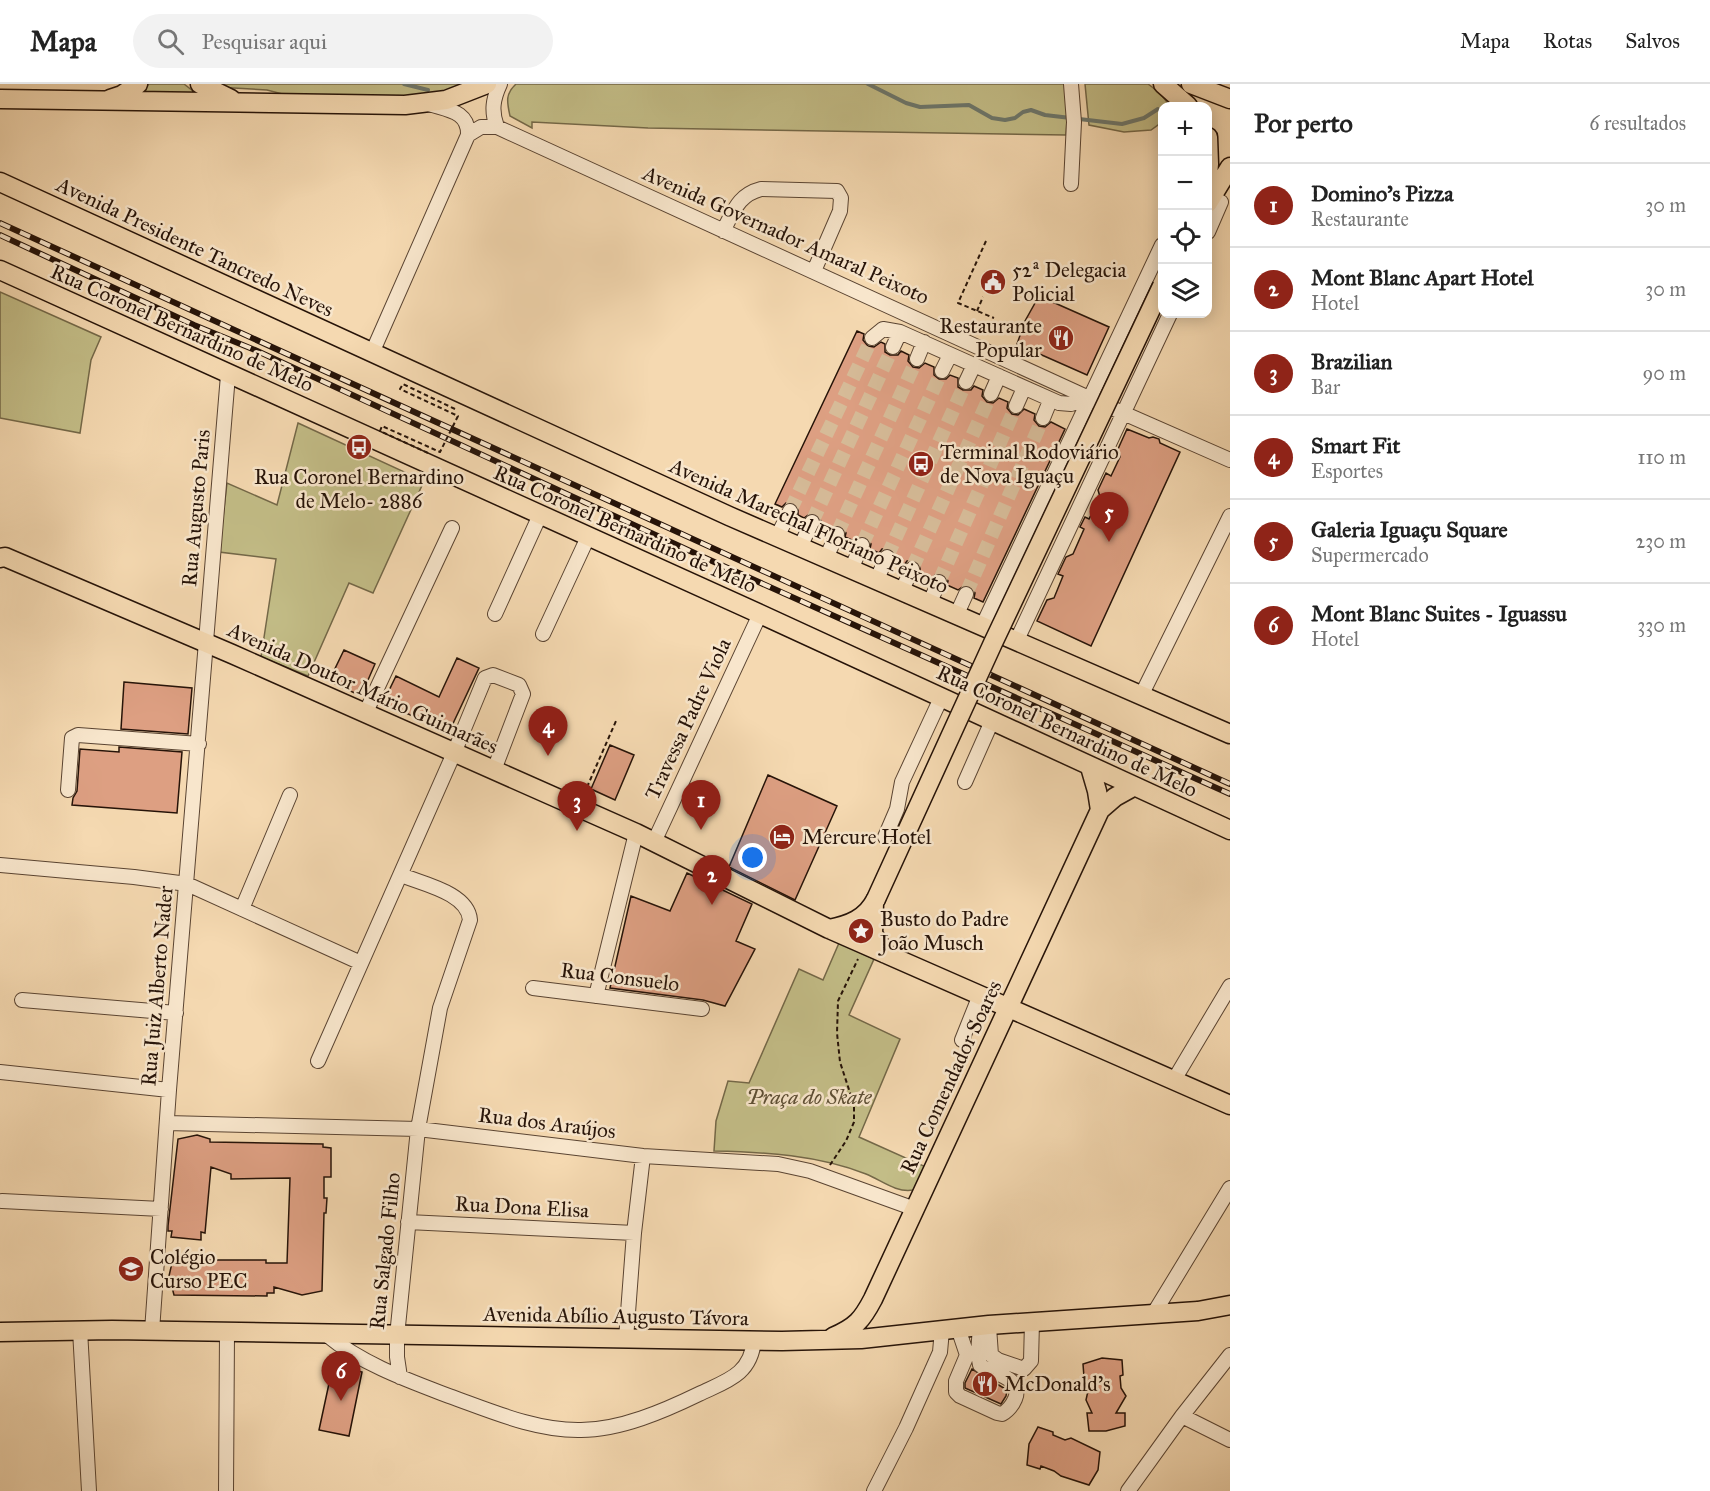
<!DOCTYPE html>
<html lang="pt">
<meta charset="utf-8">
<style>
:root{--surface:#fff;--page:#f2f2f2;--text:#222;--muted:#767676;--line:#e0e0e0;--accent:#8f2418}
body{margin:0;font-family:"IM FELL Great Primer",serif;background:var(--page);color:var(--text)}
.controls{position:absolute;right:18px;top:18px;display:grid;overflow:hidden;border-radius:12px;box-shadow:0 3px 15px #0003}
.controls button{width:54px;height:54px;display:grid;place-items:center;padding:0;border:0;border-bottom:2px solid var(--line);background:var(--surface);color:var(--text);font:30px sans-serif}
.you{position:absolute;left:753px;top:774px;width:21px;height:21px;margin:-15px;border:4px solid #fff;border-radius:50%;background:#1a73e8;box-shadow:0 0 0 9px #1a73e833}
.badge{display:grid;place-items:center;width:39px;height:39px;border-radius:50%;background:var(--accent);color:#fff;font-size:20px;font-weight:700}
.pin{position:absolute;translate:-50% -50px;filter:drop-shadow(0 2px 3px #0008)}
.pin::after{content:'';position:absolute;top:32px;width:21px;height:18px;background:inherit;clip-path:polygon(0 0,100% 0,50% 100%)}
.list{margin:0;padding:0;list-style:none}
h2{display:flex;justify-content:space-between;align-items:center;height:78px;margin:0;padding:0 24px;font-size:26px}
h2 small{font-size:20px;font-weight:400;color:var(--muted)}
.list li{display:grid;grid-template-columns:39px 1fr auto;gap:18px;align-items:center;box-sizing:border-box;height:84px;padding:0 24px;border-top:2px solid var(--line)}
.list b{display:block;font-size:22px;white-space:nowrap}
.list p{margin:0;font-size:20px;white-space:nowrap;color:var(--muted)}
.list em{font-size:20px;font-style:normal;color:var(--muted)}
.icon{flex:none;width:33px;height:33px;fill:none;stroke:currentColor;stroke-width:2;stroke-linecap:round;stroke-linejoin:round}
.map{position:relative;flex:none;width:1230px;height:1407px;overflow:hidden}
header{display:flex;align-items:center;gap:36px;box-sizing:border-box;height:84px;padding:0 30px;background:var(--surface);border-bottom:2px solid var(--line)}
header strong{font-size:28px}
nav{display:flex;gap:33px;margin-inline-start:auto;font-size:21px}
.search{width:420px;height:54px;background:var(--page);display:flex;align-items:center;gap:15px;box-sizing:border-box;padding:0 21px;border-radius:33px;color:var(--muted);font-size:22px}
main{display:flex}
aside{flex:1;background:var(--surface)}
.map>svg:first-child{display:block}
.green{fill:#c3bd87;stroke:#746848;stroke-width:1.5}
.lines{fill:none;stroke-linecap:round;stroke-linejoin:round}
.stream{stroke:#6d776c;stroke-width:4}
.building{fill:#dd9f82;stroke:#261308;stroke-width:1.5}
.minor-tunnel{stroke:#d6bb98;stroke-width:14;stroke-dasharray:14 7;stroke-linecap:butt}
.minor-casing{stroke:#5a4432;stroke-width:16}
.major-casing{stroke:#261308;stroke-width:21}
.path{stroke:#261308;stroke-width:2;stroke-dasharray:4.5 3;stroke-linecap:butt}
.minor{stroke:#f8e6cc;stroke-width:14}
.major{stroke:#f5d9b1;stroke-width:18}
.rail-casing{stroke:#261308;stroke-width:6}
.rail{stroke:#f8e6cc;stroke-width:4;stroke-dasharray:11;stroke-linecap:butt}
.major-bridge-casing{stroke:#261308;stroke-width:21;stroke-linecap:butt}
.path-bridge{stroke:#261308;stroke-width:2;stroke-dasharray:4.5 3;stroke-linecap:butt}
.major-bridge{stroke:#f5d9b1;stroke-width:18}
.labels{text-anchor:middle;stroke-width:5;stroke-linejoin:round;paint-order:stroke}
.street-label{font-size:21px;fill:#261308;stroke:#f8e6cc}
.poi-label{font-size:21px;fill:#261308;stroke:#f8e6cc;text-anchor:start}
.park-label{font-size:21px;font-style:italic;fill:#5d4e34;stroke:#f8e6cc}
</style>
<header>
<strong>Mapa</strong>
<div class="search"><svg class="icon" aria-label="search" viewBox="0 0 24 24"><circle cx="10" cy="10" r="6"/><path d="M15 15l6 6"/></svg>Pesquisar aqui</div>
<nav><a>Mapa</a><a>Rotas</a><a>Salvos</a></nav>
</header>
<main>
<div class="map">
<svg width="1230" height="1407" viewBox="0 0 1230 1407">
<rect width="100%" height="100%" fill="#f5d9b1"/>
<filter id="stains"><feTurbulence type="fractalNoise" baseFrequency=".00333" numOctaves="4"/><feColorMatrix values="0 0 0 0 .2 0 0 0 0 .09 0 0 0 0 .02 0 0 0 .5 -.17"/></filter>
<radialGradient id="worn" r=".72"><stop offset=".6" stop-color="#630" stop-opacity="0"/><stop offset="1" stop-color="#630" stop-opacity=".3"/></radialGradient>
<path class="green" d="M149 0H184L198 11 137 10Z
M211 0H471L413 17 294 13 267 6 216 3Z
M516 0H1066L1068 20 1066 51 648 44 532 38V44L510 32C507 18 505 10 516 0Z
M1085 0H1148L1160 9 1170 22H1162V38L1151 46 1124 48 1089 41Z
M0 208 101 253 91 276 80 349 0 334Z
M298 339 424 397 373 509 349 499 308 592 261 573 276 475 219 468 227 399 277 421Z
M839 859 874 875 849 931 900 955 859 1053 926 1083 917 1102 913 1106C896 1109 881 1096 866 1090 818 1071 765 1068 714 1067L716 1037 728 997 749 999 799 885 823 896Z"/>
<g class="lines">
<path class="stream" d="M404 0 428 6
M868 0 906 19 920 23 969 21 992 34 1005 36 1015 34 1023 28 1031 26 1045 31 1122 40 1144 34 1158 25"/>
</g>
<path class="building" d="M1039 212 1109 243 1087 291 1017 260 1025 237Z
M857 247 864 250 863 256 868 262 874 263 881 258 885 260V268L890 271H898L901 267 909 271 908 277 913 283 919 284 925 279 934 283V291L939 295H946L950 291 958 294V303L963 306H971L974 302 983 306 982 312 987 318 993 319 999 314 1008 318 1007 324 1012 330 1018 331 1024 325 1035 330 1034 336 1039 342 1045 343 1051 338 1065 345 983 518 974 514 975 509 970 502 965 501 958 506 947 501 948 497 943 490 938 489 931 494 920 489V480L915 477H907L904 481 895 477V468L890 465H882L879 469 870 465 871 460 866 453 861 452 854 457 845 453 846 449 841 442 836 441 829 446 820 442 821 437 816 430 811 429 804 434 798 431V423L793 419H786L782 423 775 420Z
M1127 345 1149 354 1153 353 1159 355 1160 359 1180 368 1091 562 1037 537 1047 516 1054 514 1063 492 1058 490 1066 473 1073 470 1084 445 1080 443 1085 433 1089 435 1100 413 1098 406 1106 389 1111 392 1120 373 1118 365Z
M344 566 375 580 361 612 329 597Z
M457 574 479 584 449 648 383 619 396 592 439 613Z
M124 598 192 604 188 650 121 645Z
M610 661 634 671 615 716 591 705Z
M119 663 182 668 177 729 72 721 73 714 77 707 80 665 119 668Z
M768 691 837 722 795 816 729 783Z
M687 789 752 820 736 857 755 865 725 922 703 916 610 904 631 812 670 827Z
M197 1051 210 1055V1058L323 1060V1063L331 1064V1093H324V1114H327L326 1129H324L322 1207 302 1211 274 1203V1209H267V1212L174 1211 169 1192 172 1179H174L175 1174 216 1176H266V1179H287L290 1094 231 1095V1090L211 1083 205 1149 201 1148V1156L171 1153 172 1147H168V1142L178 1055Z
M1102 1274 1122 1276 1123 1291 1120 1292 1121 1304 1126 1312 1116 1329H1125V1342L1106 1347H1089L1087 1329H1092L1086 1316 1088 1307 1087 1293H1084L1083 1280Z
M333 1281 362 1288 349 1352 319 1346Z
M972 1285 1007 1306 1006 1312 1001 1320 965 1304V1299Z
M1038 1343 1053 1348V1351L1065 1356 1071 1354 1100 1368 1098 1386 1089 1401 1061 1392 1054 1387 1041 1382 1040 1385 1027 1381 1029 1360Z"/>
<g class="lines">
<path class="minor-tunnel" d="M790 427 872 254
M812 438 893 263
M837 450 917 275
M862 461 942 287
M887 473 966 298
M912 485 991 310
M939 498 1016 322
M966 510 1043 334"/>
<g class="minor-casing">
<path id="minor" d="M1071 0 1074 38 1071 100
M497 43C491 27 493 15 500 0
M468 51 481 43H497L1089 314 1230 376
M723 147C734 127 738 111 761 105L837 107 841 114 840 127 814 187
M1208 148 1221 118
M872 254 883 245 900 248 1059 319 1071 320 1089 314
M893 263 900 248
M372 269 468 51C469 27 447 26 429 20
M917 275 924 258
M942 287 950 271
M966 298 974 281
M991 310 999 292
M1016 322 1024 304
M1043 334 1050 317
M777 453 790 427
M800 463 812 438
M826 474 837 450
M851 485 862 461
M876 497 887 473
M901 508 912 485
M929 520 939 498
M495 530 540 431
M956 532 966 510
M982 543 1162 161
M543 550 588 453
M1016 558 1170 230
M1141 612 1230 432
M365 630 452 444
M965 698 992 637
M68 706 72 654 78 651 199 660
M885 753 897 725 902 698 941 614
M654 758 760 530
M0 781 134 793 187 800 361 879
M242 825 290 711
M533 904 702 925
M596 912 636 749
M22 916 176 929
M962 956 980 911
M318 977 454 669 485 594 493 591 519 601 523 610 494 686
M0 988 169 1006
M1174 996 1230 902
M167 1039 418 1045 643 1072 778 1080 810 1087 915 1125
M2 1117 161 1125
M408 1138 634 1149
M1154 1229 1230 1104
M989 1243 991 1271 998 1276 1024 1285 1031 1277 1032 1238
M958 1244 967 1271 956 1297V1308L960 1312 997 1329 1002 1330C1009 1326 1012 1322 1015 1315 1024 1293 992 1290 980 1281L978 1270 980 1242
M80 1246 89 1407
M152 1247 169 1006 228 291
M327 1251C362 1280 407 1296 449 1312 491 1327 536 1347 581 1346 620 1346 664 1327 699 1310 726 1297 751 1291 754 1256
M626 1255 634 1149 643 1072
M400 1293 397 1273V1252L418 1045 440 924 470 836C468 809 423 800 401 791
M1182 1332 1230 1356
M226 1407 227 1249
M874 1407 906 1344 940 1268 942 1246
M1128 1407 1182 1332 1230 1271"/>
</g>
<g class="major-casing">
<path id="major" d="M200 0 231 15
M1163 0 1188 22
M1191 0 1230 15
M0 15 405 21 446 16 487 0
M110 15 122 11 138 0
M1208 53 1209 80 1208 90
M0 98 729 432 1230 650
M1208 119 1230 83
M0 186 760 530 1230 746
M0 474 5 473 232 570 636 749 829 845 1230 1021
M1090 683 1097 707 1100 726
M874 819 873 850 886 870
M829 845C849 841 866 835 876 815
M0 1248 112 1246 782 1257 861 1255 989 1241 1198 1227 1230 1221
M833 1253C856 1243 862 1236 873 1215L1100 726 1115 713 1133 703"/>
</g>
<path class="path" d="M986 157 958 219 994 234
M977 227 983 213
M584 710 616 637
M830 1081 846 1057 854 1038V1021L840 978 837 949 838 917 858 875"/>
<use href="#minor" class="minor"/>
<use href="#major" class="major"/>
<g class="rail-casing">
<path id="rail" d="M0 139 1230 700
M0 151 194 241 255 266 701 472 1230 710"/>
</g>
<use href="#rail" class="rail"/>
<g class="major-bridge-casing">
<path id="major-bridge" d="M876 815 993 559 1162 202"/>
</g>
<path class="path-bridge" d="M428 369 380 347 382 342 440 368 458 332 400 305 403 300 455 325"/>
<use href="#major-bridge" class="major-bridge"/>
</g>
<defs>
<g id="civic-disc" transform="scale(1.35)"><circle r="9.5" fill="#8f2418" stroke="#f8e6cc"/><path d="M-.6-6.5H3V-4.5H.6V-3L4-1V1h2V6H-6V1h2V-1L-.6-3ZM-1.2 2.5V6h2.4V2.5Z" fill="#fff"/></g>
<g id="restaurant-disc" transform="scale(1.35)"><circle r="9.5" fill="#8f2418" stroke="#f8e6cc"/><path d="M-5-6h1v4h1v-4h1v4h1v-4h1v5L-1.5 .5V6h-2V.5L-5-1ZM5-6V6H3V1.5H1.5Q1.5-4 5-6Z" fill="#fff"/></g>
<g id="bus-disc" transform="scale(1.35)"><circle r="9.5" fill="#8f2418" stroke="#f8e6cc"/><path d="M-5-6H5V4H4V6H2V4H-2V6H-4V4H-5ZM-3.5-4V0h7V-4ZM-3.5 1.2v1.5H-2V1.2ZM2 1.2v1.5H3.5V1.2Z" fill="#fff"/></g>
<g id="hotel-disc" transform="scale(1.35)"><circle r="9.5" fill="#8f2418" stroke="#f8e6cc"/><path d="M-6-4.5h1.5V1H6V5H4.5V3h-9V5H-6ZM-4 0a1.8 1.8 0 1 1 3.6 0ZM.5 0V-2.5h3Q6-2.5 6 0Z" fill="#fff"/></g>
<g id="sight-disc" transform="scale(1.35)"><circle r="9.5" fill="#8f2418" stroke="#f8e6cc"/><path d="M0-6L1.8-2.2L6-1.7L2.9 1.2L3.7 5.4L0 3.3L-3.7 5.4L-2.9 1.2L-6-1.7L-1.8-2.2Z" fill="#fff"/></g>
<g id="school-disc" transform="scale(1.35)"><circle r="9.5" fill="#8f2418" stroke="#f8e6cc"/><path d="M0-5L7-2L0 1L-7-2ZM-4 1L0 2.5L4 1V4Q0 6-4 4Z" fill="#fff"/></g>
</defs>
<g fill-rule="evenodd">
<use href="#civic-disc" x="993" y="198"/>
<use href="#restaurant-disc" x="1061" y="254"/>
<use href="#bus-disc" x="359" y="363"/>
<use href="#bus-disc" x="921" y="380"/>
<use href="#hotel-disc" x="782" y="753"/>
<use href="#sight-disc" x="861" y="847"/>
<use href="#school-disc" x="131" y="1185"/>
<use href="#restaurant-disc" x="985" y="1300"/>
</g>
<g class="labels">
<g class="street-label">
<text transform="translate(786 151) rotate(24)" y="7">Avenida Governador Amaral Peixoto</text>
<text transform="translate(195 163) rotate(25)" y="7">Avenida Presidente Tancredo Neves</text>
<text transform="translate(182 244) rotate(24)" y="7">Rua Coronel Bernardino de Melo</text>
<text transform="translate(196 424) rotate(-85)" y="7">Rua Augusto Paris</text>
<text transform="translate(809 442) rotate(24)" y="7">Avenida Marechal Floriano Peixoto</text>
<text transform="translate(625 445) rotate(24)" y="7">Rua Coronel Bernardino de Melo</text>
<text transform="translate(363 604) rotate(24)" y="7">Avenida Doutor Mário Guimarães</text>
<text transform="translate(688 635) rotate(-65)" y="7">Travessa Padre Viola</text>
<text transform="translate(1067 647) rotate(25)" y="7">Rua Coronel Bernardino de Melo</text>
<text transform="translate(620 893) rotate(7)" y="7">Rua Consuelo</text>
<text transform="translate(157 902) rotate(-85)" y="7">Rua Juiz Alberto Nader</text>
<text transform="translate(951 993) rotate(-65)" y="7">Rua Comendador Soares</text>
<text transform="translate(547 1039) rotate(7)" y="7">Rua dos Araújos</text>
<text transform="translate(522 1123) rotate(3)" y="7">Rua Dona Elisa</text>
<text transform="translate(385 1167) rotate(-84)" y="7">Rua Salgado Filho</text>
<text transform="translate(616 1232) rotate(1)" y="7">Avenida Abílio Augusto Távora</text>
</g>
<g class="poi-label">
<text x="1012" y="193">52ª Delegacia<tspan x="1012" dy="24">Policial</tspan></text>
<text x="1042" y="249" text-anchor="end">Restaurante<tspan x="1042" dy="24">Popular</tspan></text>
<text x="940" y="375">Terminal Rodoviário<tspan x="940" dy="24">de Nova Iguaçu</tspan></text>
<text x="359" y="400" text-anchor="middle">Rua Coronel Bernardino<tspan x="359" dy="24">de Melo- 2886</tspan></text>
<text x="802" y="760">Mercure Hotel</text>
<text x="880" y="842">Busto do Padre<tspan x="880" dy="24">João Musch</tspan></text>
<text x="150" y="1180">Colégio<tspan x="150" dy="24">Curso PEC</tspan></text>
<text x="1004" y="1307">McDonald's</text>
</g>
<g class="park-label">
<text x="809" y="1020">Praça do Skate</text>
</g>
</g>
<rect width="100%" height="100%" filter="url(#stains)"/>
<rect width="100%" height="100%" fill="url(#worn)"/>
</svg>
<div class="controls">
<button>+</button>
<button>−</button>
<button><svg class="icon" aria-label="locate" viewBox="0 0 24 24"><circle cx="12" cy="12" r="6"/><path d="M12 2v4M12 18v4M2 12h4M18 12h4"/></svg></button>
<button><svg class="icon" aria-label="layers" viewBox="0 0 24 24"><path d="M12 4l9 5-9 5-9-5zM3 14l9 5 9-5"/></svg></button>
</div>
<div class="you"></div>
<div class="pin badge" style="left:701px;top:746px">1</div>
<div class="pin badge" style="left:712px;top:821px">2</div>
<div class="pin badge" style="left:577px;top:747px">3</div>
<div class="pin badge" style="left:548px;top:672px">4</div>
<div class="pin badge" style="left:1109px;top:458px">5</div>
<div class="pin badge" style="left:341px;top:1317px">6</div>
</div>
<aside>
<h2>Por perto<small>6 resultados</small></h2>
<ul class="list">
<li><span class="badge">1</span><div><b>Domino's Pizza</b><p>Restaurante</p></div><em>30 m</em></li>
<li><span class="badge">2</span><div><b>Mont Blanc Apart Hotel</b><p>Hotel</p></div><em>30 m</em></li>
<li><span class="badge">3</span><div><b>Brazilian</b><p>Bar</p></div><em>90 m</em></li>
<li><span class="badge">4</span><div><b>Smart Fit</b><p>Esportes</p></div><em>110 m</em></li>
<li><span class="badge">5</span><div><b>Galeria Iguaçu Square</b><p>Supermercado</p></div><em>230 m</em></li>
<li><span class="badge">6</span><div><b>Mont Blanc Suites - Iguassu</b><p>Hotel</p></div><em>330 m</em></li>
</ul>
</aside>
</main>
